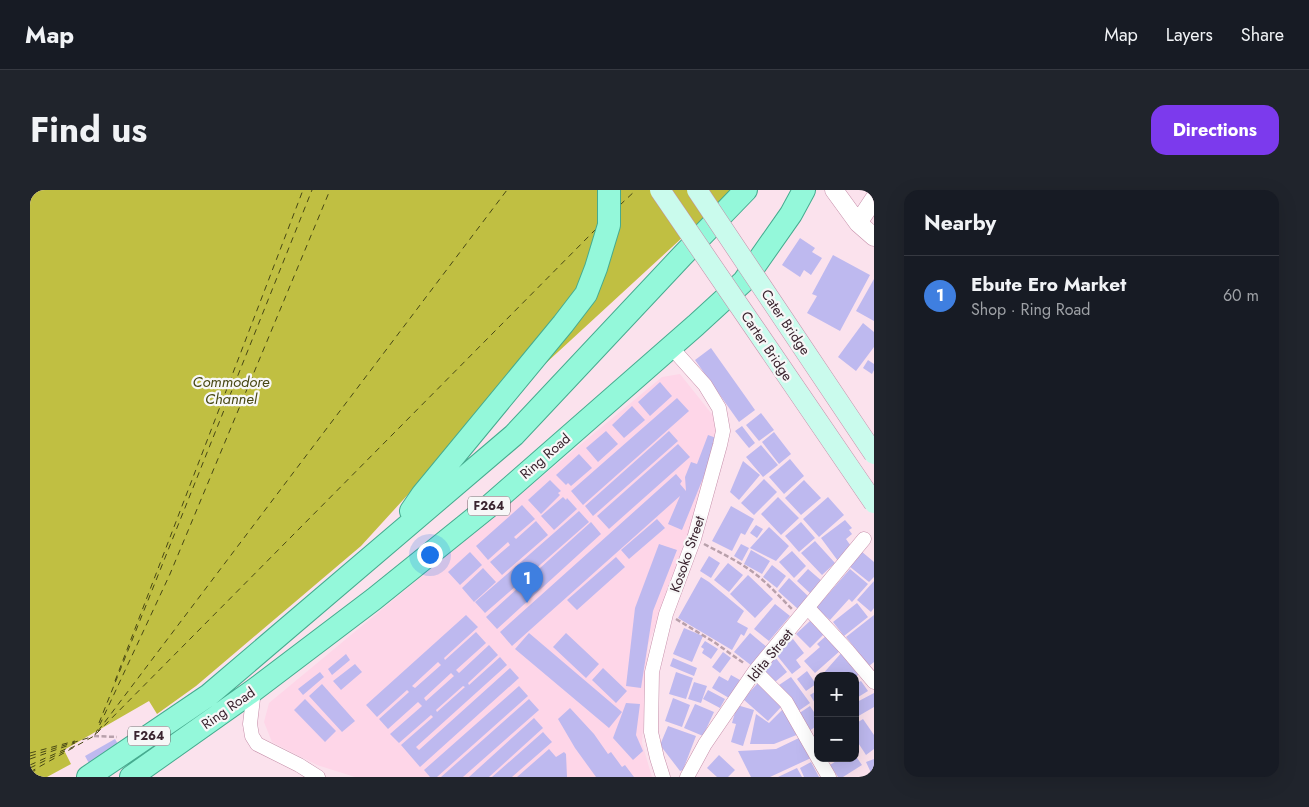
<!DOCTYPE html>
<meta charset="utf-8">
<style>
:root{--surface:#171b24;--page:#20242c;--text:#f1f3f6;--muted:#9ea1a6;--line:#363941;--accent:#7c3aed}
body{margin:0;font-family:Jost,sans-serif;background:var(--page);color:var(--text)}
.controls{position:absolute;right:15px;bottom:15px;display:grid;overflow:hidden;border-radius:10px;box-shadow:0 5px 20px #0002}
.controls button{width:45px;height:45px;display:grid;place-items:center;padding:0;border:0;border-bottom:1px solid var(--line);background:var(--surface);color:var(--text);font:25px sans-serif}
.you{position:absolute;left:399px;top:364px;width:18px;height:18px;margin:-12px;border:4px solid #fff;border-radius:50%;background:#1a73e8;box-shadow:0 0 0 8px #1a73e833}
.badge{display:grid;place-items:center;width:32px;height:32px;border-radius:50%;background:var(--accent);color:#fff;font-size:16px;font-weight:700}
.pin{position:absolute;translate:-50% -41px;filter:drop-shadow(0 1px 2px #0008)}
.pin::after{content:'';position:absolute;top:26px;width:18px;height:15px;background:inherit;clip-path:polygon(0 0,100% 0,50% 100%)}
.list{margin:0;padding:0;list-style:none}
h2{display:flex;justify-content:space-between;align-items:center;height:65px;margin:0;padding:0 20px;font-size:21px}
h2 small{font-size:16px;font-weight:400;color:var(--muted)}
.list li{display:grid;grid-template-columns:32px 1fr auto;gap:15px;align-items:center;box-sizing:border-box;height:80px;padding:0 20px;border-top:1px solid var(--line)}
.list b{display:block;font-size:19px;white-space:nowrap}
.list p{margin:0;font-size:16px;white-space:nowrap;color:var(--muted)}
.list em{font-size:16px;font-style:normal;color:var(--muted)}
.map{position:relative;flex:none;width:844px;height:587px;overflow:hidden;border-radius:15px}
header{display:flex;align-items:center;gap:30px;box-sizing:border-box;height:70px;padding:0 25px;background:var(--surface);border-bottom:1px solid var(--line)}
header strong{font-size:24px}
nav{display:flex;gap:28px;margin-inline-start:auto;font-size:18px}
.intro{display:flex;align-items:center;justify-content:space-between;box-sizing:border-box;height:120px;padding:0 30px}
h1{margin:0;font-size:35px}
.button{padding:12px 22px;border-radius:15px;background:var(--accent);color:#fff;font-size:18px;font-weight:700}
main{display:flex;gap:30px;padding:0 30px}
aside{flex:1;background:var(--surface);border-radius:15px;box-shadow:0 5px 20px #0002}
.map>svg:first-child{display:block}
.built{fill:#fed6e8}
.water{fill:#c0bf42}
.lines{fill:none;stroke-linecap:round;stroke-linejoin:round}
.ferry{stroke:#484815;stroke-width:1;stroke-dasharray:6 5;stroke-linecap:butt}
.building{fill:#beb9ef;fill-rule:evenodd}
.minor-casing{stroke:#c58ea9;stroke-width:15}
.tertiary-casing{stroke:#c58ea9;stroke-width:19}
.primary-casing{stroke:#46ab8f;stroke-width:24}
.path{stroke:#b8a0ab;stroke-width:2.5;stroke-dasharray:5 2.5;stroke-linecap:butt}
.minor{stroke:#fff;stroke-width:14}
.tertiary{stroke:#fff;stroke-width:18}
.primary{stroke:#94f8da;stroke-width:22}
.secondary-bridge-casing{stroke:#c58ea9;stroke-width:21;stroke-linecap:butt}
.secondary-bridge{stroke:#cafbed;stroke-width:20}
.labels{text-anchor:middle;stroke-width:4.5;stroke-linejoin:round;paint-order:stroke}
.shield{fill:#f7f7f7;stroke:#73636b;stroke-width:1}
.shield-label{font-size:12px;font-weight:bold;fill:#3a242f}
.street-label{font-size:14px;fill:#3a242f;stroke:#f7f7f7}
.water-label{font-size:15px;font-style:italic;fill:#484815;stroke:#f7f7f7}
</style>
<header>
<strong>Map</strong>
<nav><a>Map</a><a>Layers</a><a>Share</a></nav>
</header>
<div class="intro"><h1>Find us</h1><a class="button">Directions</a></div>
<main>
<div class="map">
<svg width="844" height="587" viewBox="0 0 844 587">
<rect width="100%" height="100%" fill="#fbe2ed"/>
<path class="built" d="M650 184 693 238 684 290 650 371 618 455 612 553 622 587H325L287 575 242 552 234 532 239 513 632 187Z"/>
<path class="water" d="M0 0H704L404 276 331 356 166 496 127 524 119 511 34 560 41 574 17 587H0Z"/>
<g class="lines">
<path class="ferry" d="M590 15 606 0
M85 491 273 0
M69 533 282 0
M68 541 477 0
M65 545 140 384 300 0
M0 563 45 551
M0 566 61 547
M0 569 45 553
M0 575 38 558
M0 578 49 554
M0 582 64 546 566 39
M0 583 6 580"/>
</g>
<path class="building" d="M770 48 785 58 782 62 792 68 781 85 774 80 770 87 752 75Z
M803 65 840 85 810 141 777 123 787 106 782 104Z
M844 89V131L826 121Z
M833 133 844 142V157L826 181 808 167Z
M681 158 725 220 709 232 665 170Z
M838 170 844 174V180L842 184 833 178Z
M630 192 642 206 620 226 608 212Z
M647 208 659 221 553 315 541 301Z
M602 216 615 230 594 248 582 235Z
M731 223 744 240 729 251 716 235Z
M712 236 725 253 719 258 705 241Z
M576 241 588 254 568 272 556 258Z
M639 241 648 251 563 326 555 316Z
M744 242 761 264 749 274 732 252Z
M678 245 689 249 652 340 638 334 650 306 482 456 470 442 646 284 652 291 650 294 656 301 655 287 661 272 667 274Z
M648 254 660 267 579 339 567 326Z
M731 255 748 275 733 287 716 267Z
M549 264 562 278 541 296 538 293 536 295 526 285Z
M760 269 774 286 754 304 739 287Z
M713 271 730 285 709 310 700 302Z
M734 289 747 302 724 325 711 313Z
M520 290 531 301 528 303 530 305 511 324 498 310Z
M774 290 791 308 771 325 755 308Z
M533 307 536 310 537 308 547 319 524 340 511 326Z
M748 307 769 328 751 345 731 324Z
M798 307 814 325 789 347 773 329Z
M492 315 505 329 484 347 486 349 506 331 518 345 472 385 460 372 480 355 478 352 458 370 446 356Z
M701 316 724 329 715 345 711 343 702 361 682 351Z
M549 321 559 332 455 423 445 412Z
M627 329 635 338 599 369 591 360Z
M815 330 822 338 819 340 822 344 816 349 823 359 808 371 791 348Z
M561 332 571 344 467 439 456 427Z
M771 332 785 348 769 362 755 346Z
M726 335 733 339 727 348 720 343Z
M739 337 759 356 746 371 720 358Z
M785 351 805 373 792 385 771 363Z
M629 354 647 360 623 421 611 498 596 496 605 418Z
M711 354 719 358 712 371 704 366Z
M721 360 740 371 732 384 714 374Z
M762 361 776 376 764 388 749 372Z
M831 361 844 372V387L839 392 819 376Z
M440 362 452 375 430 395 418 382Z
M679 366 690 373 681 388 670 381Z
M586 367 595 377 547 420 537 410Z
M698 373 713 385 699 402 684 390Z
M742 375 756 386 747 398 733 387Z
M453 378 466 392 444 412 432 398Z
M778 379 793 392 781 404 767 391Z
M820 379 838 394 822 412 819 409 800 430 786 418Z
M718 385 743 409 725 428 700 404Z
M671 387 679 392 714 421 707 432 718 438 714 446 711 444 702 460 648 428Z
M759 388 779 407 768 419 748 401Z
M844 391V418L841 422 827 410Z
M827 413 838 427 814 446 803 432Z
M745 414 760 426 739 451 724 439Z
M436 425 448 437 414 468 415 470 446 442 456 453 426 480 429 483 459 455 468 465 438 493 439 495 470 467 477 475 386 557 389 560 480 478 489 488 390 577 371 555 403 527 401 525 369 553 360 544 392 516 388 512 358 539 349 529 379 502 377 500 347 527 336 515ZM408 472 411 475 385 498 382 496ZM421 483 424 486 396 511 394 508ZM433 496 435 497 407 522 406 520Z
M844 425V472L839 476 816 447Z
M780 431 794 444 780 458 766 444Z
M654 438 673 446 662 472 643 464Z
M499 443 592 522 579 538 485 459Z
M536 443 569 474 556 488 523 457Z
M720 443 738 458 722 476 704 462Z
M797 445 811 460 785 483 774 471 790 457 787 454Z
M763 449 774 463 766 470 771 477 762 484 745 463Z
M675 451 688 459 681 469 672 463 674 459 671 457Z
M813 461 829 484 825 488V486H791Z
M693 462 701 468 690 483 682 477Z
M316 464 320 470 302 485 298 479Z
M745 467 757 482 745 492 732 478Z
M643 468 667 478 664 486 640 476Z
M325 474 332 482 311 500 303 491Z
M573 478 597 501 586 513 562 490Z
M777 481 786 494 776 501 767 489Z
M290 482 294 487 273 505 268 499Z
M646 482 663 488 656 509 639 504Z
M701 485 710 490 699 508 682 498 689 486 698 491Z
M761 487 780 513 767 522 749 495Z
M831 491 838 501 825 509V494Z
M664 492 677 496 671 513 658 509Z
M728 493 753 515 738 531 713 509Z
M292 494 325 531 312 542 279 506Z
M489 496 498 506 407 587H400L394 580Z
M678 500 695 509 690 518 673 509Z
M788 500V518L780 505Z
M844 503V517L825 528V513Z
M643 508 660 515 652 537 635 531Z
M275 509 306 541 295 552 264 520Z
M499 509 509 520 433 587H411Z
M596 513 610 514 606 545 613 561 603 570 583 548Z
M665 514 684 522 673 546 654 538Z
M707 515 724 520 713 556 701 552 706 534 702 533Z
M780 516 788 528V535L779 541 768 524Z
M540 518 564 544 578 564 581 562 592 577 595 575 604 587H566L545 558 528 529Z
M754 518 769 544 744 554H720L726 524 739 533Z
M504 528 513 538 459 587H439Z
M833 529 844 545V559L836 565 825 548V534Z
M638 536 666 546 653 580 650 581 630 555Z
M513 542 522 552 482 587H462Z
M771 547 781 568 740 587H721L708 561 746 559Z
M85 549 91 559 61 577 55 566Z
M519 559 526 567 534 562 536 564 537 587H487Z
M689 565 705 580 698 587H687L677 578Z
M825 565 832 575 813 587H808L800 575 811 568H825Z
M844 569V587H843L836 572Z
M781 572 789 587H774L770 578Z
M767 578 772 587H748Z"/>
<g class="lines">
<g class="minor-casing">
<path id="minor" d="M778 418 817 460 844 492
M725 481 756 512 788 568
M224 500 220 534 222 546 227 554 269 575 288 587
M788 568 799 587
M633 587 627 568 621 542 622 482 636 424 664 349 690 255 693 241 689 218 675 195 641 157
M657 587 675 554 725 481 834 349"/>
</g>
<g class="tertiary-casing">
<path id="tertiary" d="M804 0 828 33 844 47
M828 33 844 9"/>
</g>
<g class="primary-casing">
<path id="primary" d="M381 321 392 305 533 134 556 104 566 78 579 35V0
M58 587 179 505 484 245 652 66 716 0
M101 587 224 500 344 409 457 318 666 135 714 91 761 24 774 0"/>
</g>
<path class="path" d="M674 354C693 364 712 373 728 386 740 396 751 408 762 419
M646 429 684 452 715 474
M64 546 87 547"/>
<use href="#minor" class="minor"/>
<use href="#tertiary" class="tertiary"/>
<use href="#primary" class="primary"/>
<g class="secondary-bridge-casing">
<path id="secondary-bridge" d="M630 0 844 313
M667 0 844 264"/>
</g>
<use href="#secondary-bridge" class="secondary-bridge"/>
</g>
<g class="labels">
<g class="shield">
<rect x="438" y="306.5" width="42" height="19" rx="4"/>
<rect x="98" y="536.5" width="42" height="19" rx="4"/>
</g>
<g class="shield-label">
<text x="459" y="320">F264</text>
<text x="119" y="550">F264</text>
</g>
<g class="street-label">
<text transform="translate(756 132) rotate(56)" y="5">Cater Bridge</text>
<text transform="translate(737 156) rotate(56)" y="5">Carter Bridge</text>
<text transform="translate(515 266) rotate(-41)" y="5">Ring Road</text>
<text transform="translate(657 364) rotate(-71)" y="5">Kosoko Street</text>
<text transform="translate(740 465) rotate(-51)" y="5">Idita Street</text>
<text transform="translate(198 518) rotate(-35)" y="5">Ring Road</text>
</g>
<g class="water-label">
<text x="201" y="197">Commodore<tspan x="201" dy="17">Channel</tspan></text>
</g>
</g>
</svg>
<div class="controls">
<button>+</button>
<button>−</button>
</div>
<div class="you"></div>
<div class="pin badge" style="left:497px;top:413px;background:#3f7fe0">1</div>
</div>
<aside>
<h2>Nearby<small></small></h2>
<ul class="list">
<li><span class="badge" style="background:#3f7fe0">1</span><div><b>Ebute Ero Market</b><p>Shop · Ring Road</p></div><em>60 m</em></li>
</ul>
</aside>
</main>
